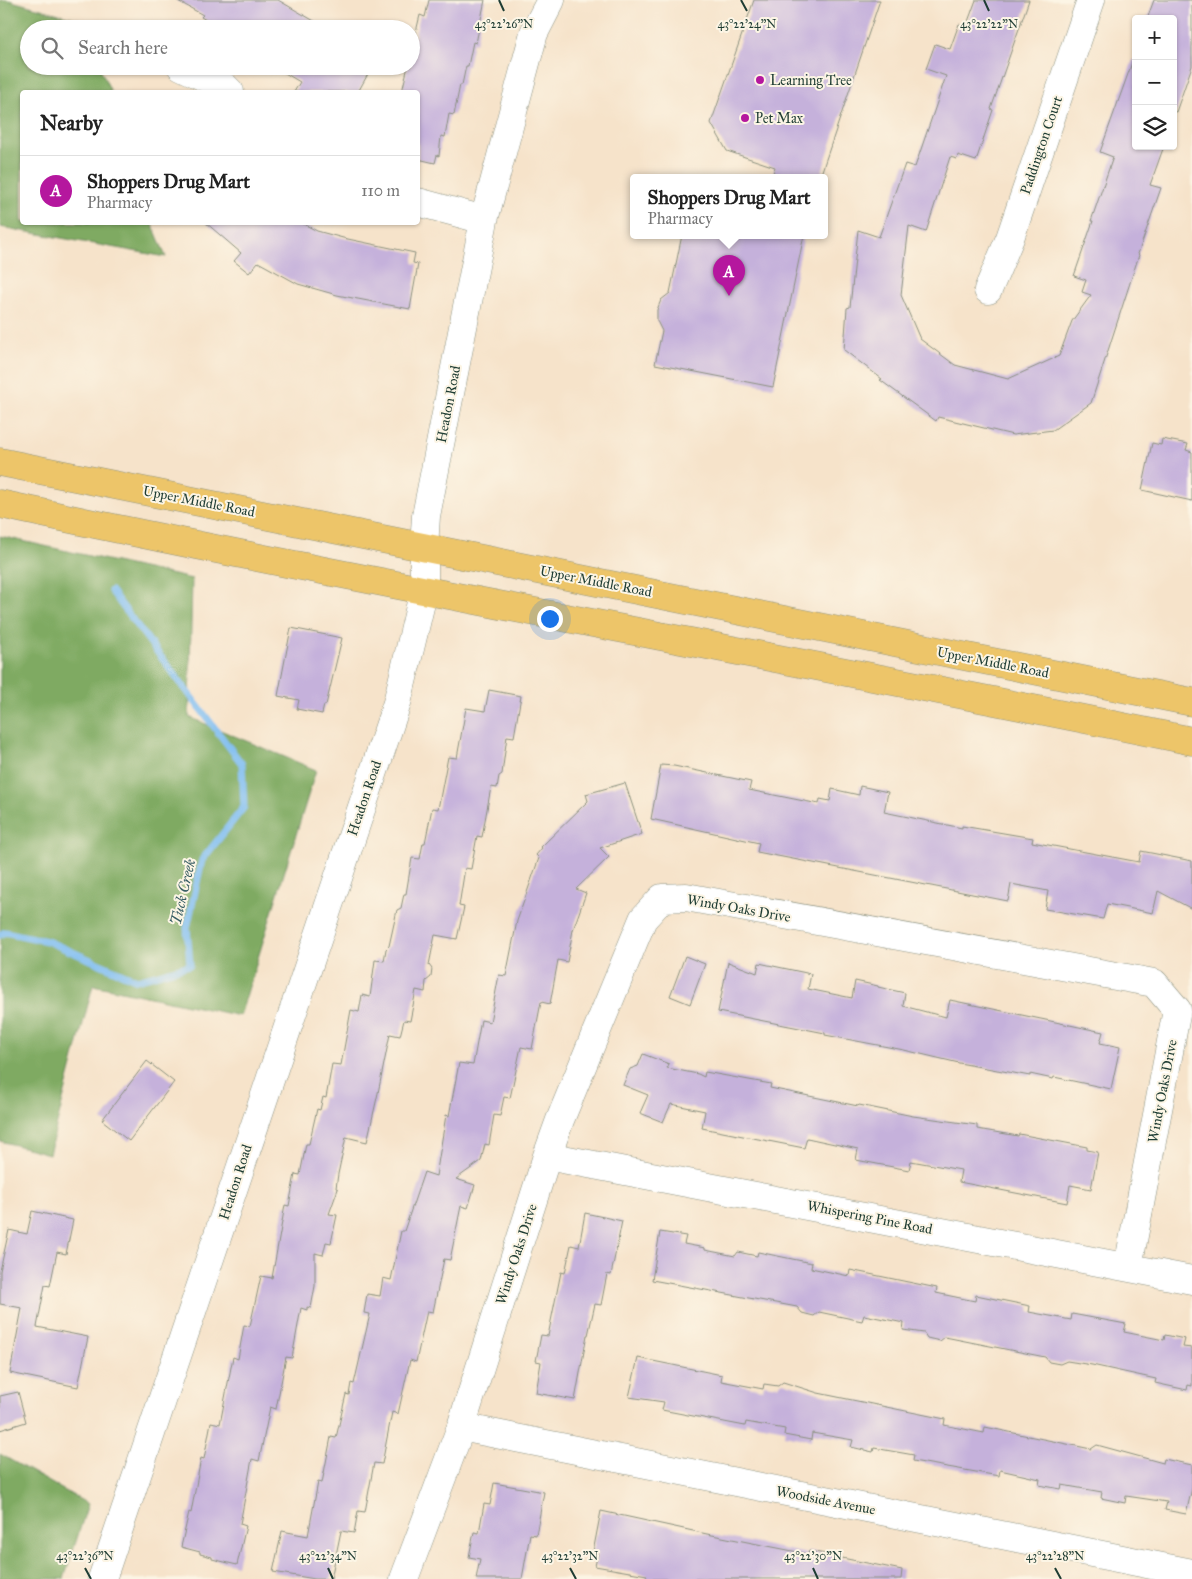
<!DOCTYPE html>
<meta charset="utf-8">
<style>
:root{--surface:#fff;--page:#f2f2f2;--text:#222;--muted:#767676;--line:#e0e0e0;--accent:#b5179e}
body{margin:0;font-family:"IM FELL Great Primer",serif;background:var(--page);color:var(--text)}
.controls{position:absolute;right:15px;top:15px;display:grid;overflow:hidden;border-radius:5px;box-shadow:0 1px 4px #0004}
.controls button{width:45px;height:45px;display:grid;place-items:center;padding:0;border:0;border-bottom:1px solid var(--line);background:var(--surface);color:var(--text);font:25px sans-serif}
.you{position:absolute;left:549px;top:618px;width:18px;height:18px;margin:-12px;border:4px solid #fff;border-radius:50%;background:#1a73e8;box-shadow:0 0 0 8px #1a73e833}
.badge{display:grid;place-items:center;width:32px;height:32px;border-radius:50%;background:var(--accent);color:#fff;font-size:16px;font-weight:700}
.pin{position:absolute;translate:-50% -41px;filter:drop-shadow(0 1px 2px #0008)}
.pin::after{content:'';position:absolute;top:26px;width:18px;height:15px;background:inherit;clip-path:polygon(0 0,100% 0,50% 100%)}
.popup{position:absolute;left:630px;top:174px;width:198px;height:65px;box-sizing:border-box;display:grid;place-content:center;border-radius:5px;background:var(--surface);filter:drop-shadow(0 1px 4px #0005);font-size:16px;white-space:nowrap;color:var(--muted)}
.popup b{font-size:19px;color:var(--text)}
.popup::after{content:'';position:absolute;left:50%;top:100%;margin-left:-10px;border:10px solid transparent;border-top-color:var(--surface)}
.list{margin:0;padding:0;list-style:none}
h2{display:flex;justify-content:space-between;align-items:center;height:65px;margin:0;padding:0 20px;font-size:21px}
h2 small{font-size:16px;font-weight:400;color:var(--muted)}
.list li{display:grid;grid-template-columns:32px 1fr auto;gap:15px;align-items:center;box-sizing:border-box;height:70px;padding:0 20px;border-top:1px solid var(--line)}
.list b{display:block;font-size:19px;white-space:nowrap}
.list p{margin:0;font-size:16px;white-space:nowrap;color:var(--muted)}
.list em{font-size:16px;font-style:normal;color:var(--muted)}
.icon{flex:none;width:28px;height:28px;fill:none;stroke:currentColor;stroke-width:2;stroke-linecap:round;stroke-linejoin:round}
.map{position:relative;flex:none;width:1192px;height:1579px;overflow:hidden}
.search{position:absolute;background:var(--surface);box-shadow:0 1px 4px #0004;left:20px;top:20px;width:400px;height:55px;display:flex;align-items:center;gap:12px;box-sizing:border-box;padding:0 18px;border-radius:28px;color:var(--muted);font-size:19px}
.panel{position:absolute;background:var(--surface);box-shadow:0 1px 4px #0004;left:20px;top:90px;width:400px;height:135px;border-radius:5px}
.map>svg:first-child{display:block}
.forest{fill:#7faa62;stroke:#4f744b}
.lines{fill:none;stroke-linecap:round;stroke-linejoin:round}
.stream{stroke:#7ebdf2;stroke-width:7}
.building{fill:#c5b1db}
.minor-casing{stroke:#8a907f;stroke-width:29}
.major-casing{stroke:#8a907f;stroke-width:29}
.minor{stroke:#fff;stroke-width:28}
.major{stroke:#edc569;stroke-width:28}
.ticks{fill:none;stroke:#1f3d34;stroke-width:2}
.poi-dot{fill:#b5179e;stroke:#fcf5e5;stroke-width:2}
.labels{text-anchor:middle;stroke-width:4;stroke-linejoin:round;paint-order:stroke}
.poi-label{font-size:14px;fill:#1f3d34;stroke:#fcf5e5;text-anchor:start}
.street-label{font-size:14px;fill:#1f3d34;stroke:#fcf5e5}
.water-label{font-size:15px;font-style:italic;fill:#375d64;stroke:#fcf5e5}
.ticks-label{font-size:12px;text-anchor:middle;fill:#1f3d34;stroke:#fcf5e5;stroke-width:4;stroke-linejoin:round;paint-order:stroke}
</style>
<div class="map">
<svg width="1192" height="1579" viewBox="0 0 1192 1579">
<rect width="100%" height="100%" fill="#fcf5e5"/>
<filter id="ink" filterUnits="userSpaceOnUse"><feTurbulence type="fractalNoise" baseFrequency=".02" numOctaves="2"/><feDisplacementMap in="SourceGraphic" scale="10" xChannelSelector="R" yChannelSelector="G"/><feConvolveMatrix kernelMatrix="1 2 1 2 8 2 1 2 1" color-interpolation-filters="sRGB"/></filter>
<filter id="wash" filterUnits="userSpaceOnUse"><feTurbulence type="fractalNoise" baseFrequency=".0096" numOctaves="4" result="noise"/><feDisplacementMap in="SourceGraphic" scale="20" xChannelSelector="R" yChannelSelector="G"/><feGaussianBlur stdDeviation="1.12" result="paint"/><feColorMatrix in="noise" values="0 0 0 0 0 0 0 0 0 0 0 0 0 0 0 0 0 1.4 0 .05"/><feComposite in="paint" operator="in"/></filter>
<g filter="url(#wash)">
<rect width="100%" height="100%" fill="#f6e3ca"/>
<path class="forest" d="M0 0H8L92 23 93 29H29V66H99L111 92H22V222L152 223 166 257 0 227Z
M0 536 192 579 189 717 316 770 240 1016 93 985 49 1154 0 1141Z
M0 1454 88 1504 64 1579H0Z"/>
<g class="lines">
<path class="stream" d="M0 935 5 932 47 941 137 980 190 965 187 928 202 860 244 807 242 764 111 591"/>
</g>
<g id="blocks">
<path class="building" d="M176 0H278L328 29H221L201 17 203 15Z
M429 0H485L476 43 473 42 468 66H466L462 85H460L454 115 449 114 445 137 441 136 439 156 437 155 435 163 418 159V92H402L408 66H411V53L420 15 425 17Z
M754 0H880L820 177H772L775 167 727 151 711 123Z
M976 0H1029L991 109 993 110 976 161 958 155 957 159 950 157 926 232 909 226 901 295 920 339 955 365 1008 379 1059 356 1072 321 1091 295 1082 292 1086 280 1074 276 1093 221H1091L1113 157 1100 152 1133 60H1136V146H1164L1150 185 1161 188 1138 254 1139 255 1091 403 1053 430 1013 435 938 417 936 421 880 380 882 379 844 350 847 308 850 307 858 230 879 237 905 164 915 167 946 76 926 69 935 44 950 49 959 24 966 27Z
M1154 0H1192V66L1176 112 1173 111V19H1147Z
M273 66H354L368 74 358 92H294L300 82Z
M205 222H300L317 231 343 238 415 253 413 263 418 264 410 309 337 295 298 284 258 262 249 273 234 261 241 253Z
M682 235H804L773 387 655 364 662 331 657 321V310L661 300 670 293Z
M1162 439 1188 444 1186 450 1192 452V501L1142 490 1152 443 1161 445Z
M291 628 342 638 326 705H324L322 714 297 709 299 700 278 696Z
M489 690 521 696 514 737 507 736 502 774 499 776 497 788 491 787 482 837 477 836 471 869 465 868 459 906 464 907 457 939 435 935 429 965 432 969 431 977 426 981 425 992 416 990 410 1021 404 1020 400 1036 390 1034 378 1093 367 1142 346 1137 338 1174 336 1188 338 1189 329 1214 337 1215 331 1243 326 1242 323 1255 315 1253V1286L311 1308 307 1307V1310L301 1308 292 1358 286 1357 276 1409 270 1407 259 1461 252 1459 240 1524 246 1526 237 1565 212 1559V1557L200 1554V1552L181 1547 189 1512 191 1513 201 1458 204 1459 211 1422 220 1424 233 1357 238 1359 244 1325 250 1326 261 1276 272 1278 285 1205 289 1206 295 1174 300 1175 306 1144H309L317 1109 320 1110 323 1097 326 1098 332 1064 341 1065 351 1010 359 1012 362 995 370 997 375 960 384 961 386 949 389 946 397 910 401 908 404 894H406L412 858 420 859 423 843H425L432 808 438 809 448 757 457 758 466 708 485 711Z
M661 765 674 766 751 782 749 790 819 804 820 799 830 801 832 789 859 795 860 786 888 792 884 812 962 828V826L1033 838 1032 842 1139 862 1141 851 1192 861V909L1158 891 1153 913 1107 904 1103 919 1045 909 1048 891 1011 884 1008 901 757 852 759 843 651 819Z
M625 783 642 834 600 848 609 857 576 889 586 893 573 930 567 962 558 960 550 1004 541 1002 532 1049 521 1047 510 1098 504 1097 500 1116 494 1115 489 1145 485 1144 481 1161 456 1179 475 1185 468 1208 461 1206 450 1260 444 1259 433 1312 427 1311 416 1362 410 1360 398 1414 392 1412 382 1464 374 1463 365 1512 358 1511 354 1533 341 1531 331 1579H315L273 1572 282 1531 308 1536 318 1482 322 1483 331 1437 336 1438 346 1394 349 1395 351 1383 354 1384 370 1314 364 1313 367 1294 380 1296 383 1278 391 1280 401 1231H404L424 1172 436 1176 446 1115 449 1116 459 1063 473 1065 481 1020 490 1022 499 975 506 976 517 921 539 858 536 855 542 848 541 847 588 801 586 794Z
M685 956 705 964 690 1004 670 996Z
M728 962 757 973 759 963 811 974 808 989 852 998 855 981 878 986V987L905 993 903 1006 946 1017 950 1000 1103 1032 1100 1043 1120 1047 1111 1089 1054 1077 1053 1079 1030 1074V1076L959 1063 904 1050 825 1035V1033L718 1012Z
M643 1054 669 1064 667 1068 698 1074 704 1077 705 1072 771 1084 770 1088 858 1106 859 1105 913 1116 977 1125V1129L1018 1136 1019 1134 1087 1147V1150L1098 1152 1091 1189 1070 1185 1067 1203 959 1182 961 1170 911 1161 909 1170 856 1160 858 1149 807 1138 804 1148 702 1128 705 1111 671 1104 663 1122 640 1113 648 1095 623 1085 630 1069 638 1066Z
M147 1061 174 1082 129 1141 102 1120Z
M32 1211 73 1220 66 1254 57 1252 50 1286 45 1285 37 1327 88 1337 78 1387 10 1373 22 1308 0 1304V1271L9 1230 27 1234Z
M585 1213 622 1221 611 1275 607 1274 601 1305 595 1304 588 1335H587L575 1400 536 1393 541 1362 536 1361 541 1335 548 1336 561 1272 565 1273 571 1245 579 1247Z
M660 1232 686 1236 684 1244 705 1248V1250L735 1256 738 1252 757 1256 758 1252 812 1263 811 1268 849 1276 850 1270 937 1288 936 1293 975 1301 976 1295 1030 1306 1029 1312 1071 1320 1072 1314 1126 1324 1124 1332 1164 1340 1165 1335 1185 1339 1183 1347 1192 1348V1386L1188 1385 1187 1390 1155 1383 1156 1379 1092 1365 1067 1361 1060 1364 1049 1362 1045 1357 945 1337 940 1341 927 1338 924 1333 903 1330 904 1323 864 1315 862 1321 819 1312 814 1316 802 1313 797 1307 652 1280Z
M638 1358 722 1375 721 1381 763 1389 764 1384 778 1386 783 1382 818 1393 945 1419 944 1425 984 1433 985 1427 1091 1449 1097 1445 1163 1463 1164 1459 1192 1465V1488L1186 1514 1165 1510 1167 1502 1126 1496 1125 1503 1101 1498 1102 1492 1062 1485 1061 1489 1039 1485 1040 1479 1000 1470 999 1476 913 1461 914 1455 874 1448 873 1452 851 1447 853 1440 812 1433 811 1440 784 1435 785 1429 746 1422 745 1426 662 1410 664 1402 629 1397Z
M18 1392 26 1422 0 1430V1396Z
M494 1483 544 1492 536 1535 530 1534 522 1579H476L480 1559 469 1557 474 1532 479 1533 484 1504 490 1505Z
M601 1511 707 1534 808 1554 809 1551 837 1556V1557L902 1570 901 1579H646L647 1575 595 1566 598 1553 593 1552Z"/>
</g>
</g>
<g filter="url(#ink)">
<use href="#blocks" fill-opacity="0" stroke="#8a907f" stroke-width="1"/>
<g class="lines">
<g class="minor-casing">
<path id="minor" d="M181 66 225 87 230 92
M418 202 484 220
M988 290 1010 238 1091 0
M547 1156 1192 1280
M461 1427 1192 1573
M102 1579 397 703 424 590V547L426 516 484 220 534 33 551 0
M404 1579 461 1427 547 1156 560 1120 643 919 662 898 686 897 1154 983 1177 1010 1128 1267"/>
</g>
<g class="major-casing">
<path id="major" d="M0 462 1192 702
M0 504C396 589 795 659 1192 741"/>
</g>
<use href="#minor" class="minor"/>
<use href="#major" class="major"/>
</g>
</g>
<path class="ticks" d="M499 0 504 11M741 0 747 11M984 0 989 11M85 1568 91 1579M328 1568 333 1579M570 1568 576 1579M813 1568 818 1579M1055 1568 1061 1579"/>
<g class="poi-dot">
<circle cx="760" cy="80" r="5"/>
<circle cx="745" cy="118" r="5"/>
</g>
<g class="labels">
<g class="poi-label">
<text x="770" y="85">Learning Tree</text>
<text x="755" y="123">Pet Max</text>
</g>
<g class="street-label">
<text transform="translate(1041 145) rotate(-71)" y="5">Paddington Court</text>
<text transform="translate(448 404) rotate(-79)" y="5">Headon Road</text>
<text transform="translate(199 501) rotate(11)" y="5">Upper Middle Road</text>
<text transform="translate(596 581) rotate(11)" y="5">Upper Middle Road</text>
<text transform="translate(993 662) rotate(11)" y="5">Upper Middle Road</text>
<text transform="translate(364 798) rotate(-71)" y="5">Headon Road</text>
<text transform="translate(739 908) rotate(10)" y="5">Windy Oaks Drive</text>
<text transform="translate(1162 1091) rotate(-79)" y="5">Windy Oaks Drive</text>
<text transform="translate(235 1182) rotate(-72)" y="5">Headon Road</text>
<text transform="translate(870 1217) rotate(11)" y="5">Whispering Pine Road</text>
<text transform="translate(516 1254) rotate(-72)" y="5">Windy Oaks Drive</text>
<text transform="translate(826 1500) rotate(11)" y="5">Woodside Avenue</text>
</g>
<g class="water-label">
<text transform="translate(183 892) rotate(-77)" y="5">Tuck Creek</text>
</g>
</g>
<g class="ticks-label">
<text x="504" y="28">43°22'26"N</text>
<text x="747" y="28">43°22'24"N</text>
<text x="989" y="28">43°22'22"N</text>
<text x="85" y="1560">43°22'36"N</text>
<text x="328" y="1560">43°22'34"N</text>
<text x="570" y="1560">43°22'32"N</text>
<text x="813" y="1560">43°22'30"N</text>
<text x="1055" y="1560">43°22'28"N</text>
</g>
</svg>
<div class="controls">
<button>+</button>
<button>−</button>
<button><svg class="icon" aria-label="layers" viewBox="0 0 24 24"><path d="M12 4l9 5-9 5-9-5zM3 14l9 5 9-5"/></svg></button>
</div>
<div class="you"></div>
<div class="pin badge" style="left:729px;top:296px">A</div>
<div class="popup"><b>Shoppers Drug Mart</b>Pharmacy</div>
<div class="search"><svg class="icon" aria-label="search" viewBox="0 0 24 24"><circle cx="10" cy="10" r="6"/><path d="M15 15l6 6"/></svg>Search here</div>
<section class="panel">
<h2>Nearby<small></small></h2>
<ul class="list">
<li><span class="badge">A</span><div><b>Shoppers Drug Mart</b><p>Pharmacy</p></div><em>110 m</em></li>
</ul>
</section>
</div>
